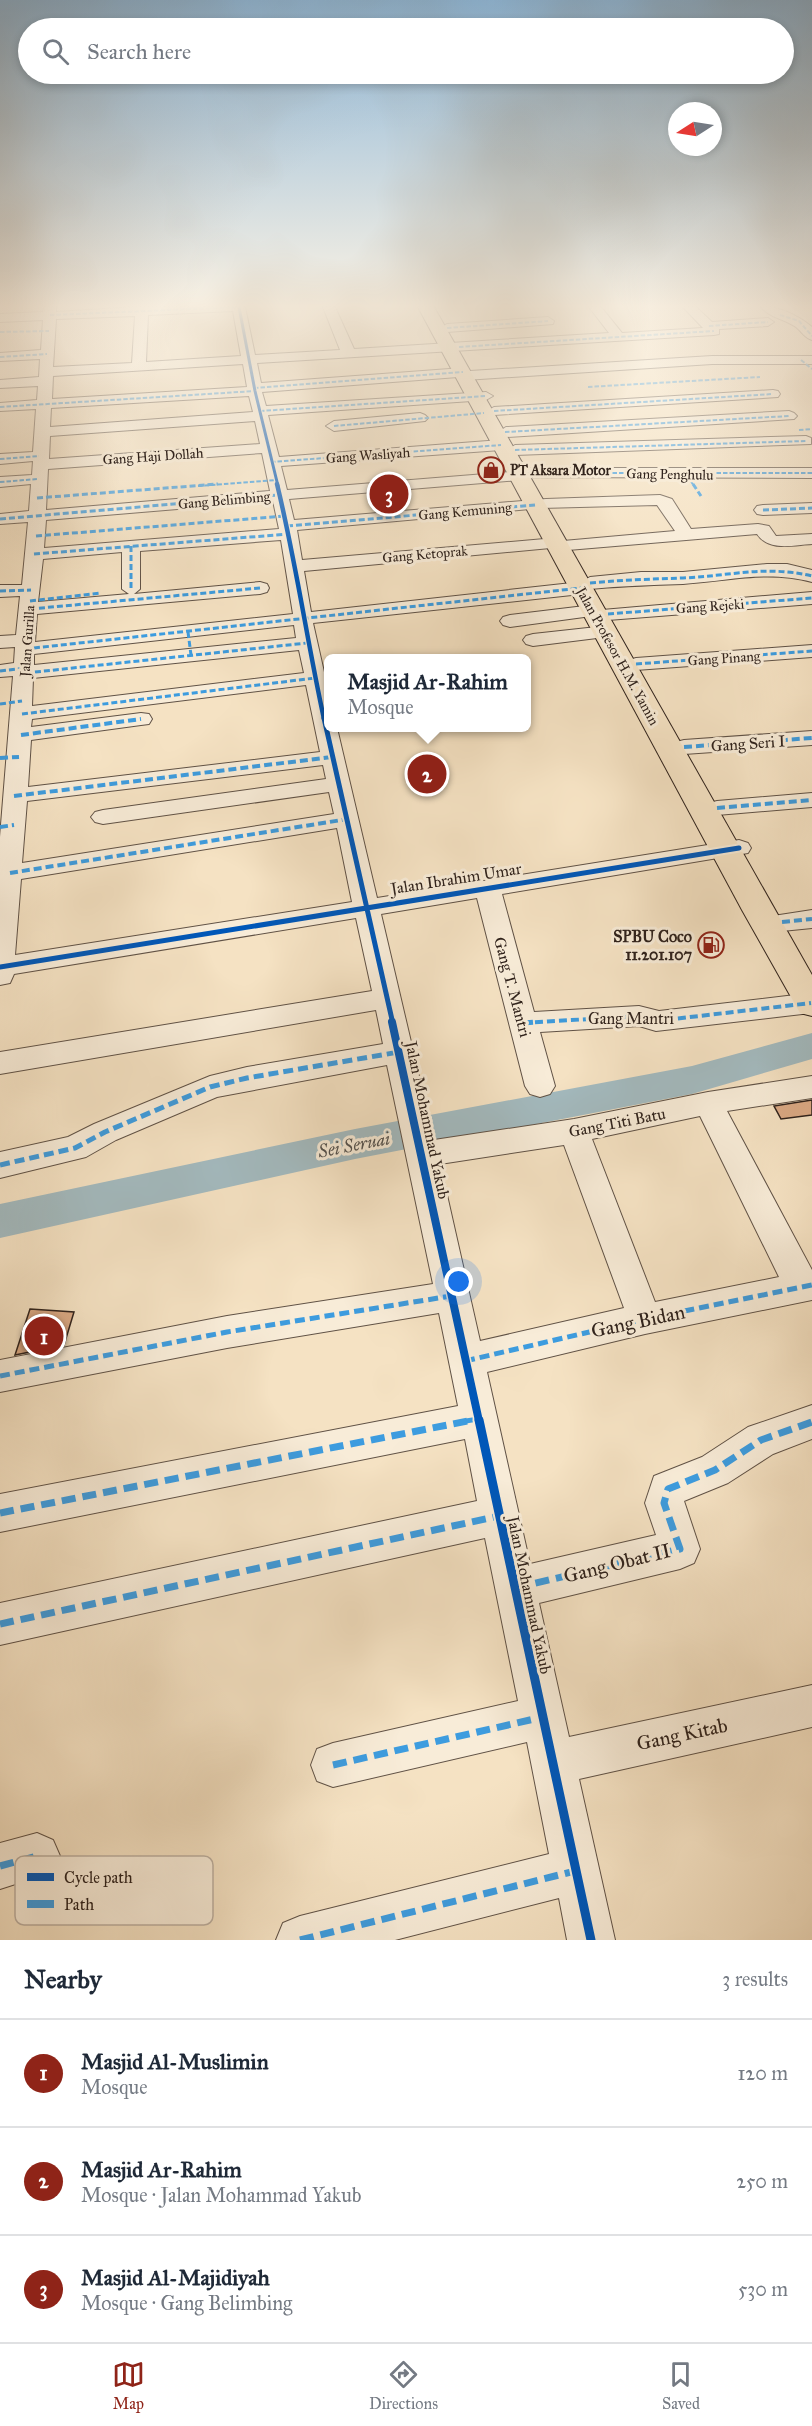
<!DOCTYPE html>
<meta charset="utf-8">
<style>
:root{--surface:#fff;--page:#f2f2f3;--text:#1f2937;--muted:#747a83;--line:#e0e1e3;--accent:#8f2418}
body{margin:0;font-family:"IM FELL Great Primer",serif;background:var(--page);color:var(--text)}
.compass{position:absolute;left:668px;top:102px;width:54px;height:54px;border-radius:50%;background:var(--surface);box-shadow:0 3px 9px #0003;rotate:258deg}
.you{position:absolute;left:459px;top:1282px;width:21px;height:21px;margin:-15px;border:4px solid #fff;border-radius:50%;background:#1a73e8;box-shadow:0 0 0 9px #1a73e833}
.badge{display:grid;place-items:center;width:39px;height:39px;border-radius:50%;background:var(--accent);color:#fff;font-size:20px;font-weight:700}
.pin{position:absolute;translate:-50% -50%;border:3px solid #fff;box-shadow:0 2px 6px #0006}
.popup{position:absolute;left:324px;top:654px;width:207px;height:78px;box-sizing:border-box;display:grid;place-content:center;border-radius:9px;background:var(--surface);filter:drop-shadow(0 2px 4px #0005);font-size:20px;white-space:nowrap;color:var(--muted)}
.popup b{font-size:22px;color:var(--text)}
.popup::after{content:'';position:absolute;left:50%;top:100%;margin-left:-12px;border:12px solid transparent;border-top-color:var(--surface)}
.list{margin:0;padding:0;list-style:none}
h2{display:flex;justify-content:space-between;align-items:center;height:78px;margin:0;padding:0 24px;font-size:26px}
h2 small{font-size:20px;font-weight:400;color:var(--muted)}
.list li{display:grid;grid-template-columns:39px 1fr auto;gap:18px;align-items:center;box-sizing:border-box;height:108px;padding:0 24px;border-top:2px solid var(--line)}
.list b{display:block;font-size:22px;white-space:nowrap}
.list p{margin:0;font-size:20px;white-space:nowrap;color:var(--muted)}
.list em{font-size:20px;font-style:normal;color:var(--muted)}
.icon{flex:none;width:33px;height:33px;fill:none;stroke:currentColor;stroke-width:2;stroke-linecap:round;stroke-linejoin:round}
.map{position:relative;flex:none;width:812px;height:1940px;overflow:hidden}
.search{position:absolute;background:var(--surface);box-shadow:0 3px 9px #0003;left:18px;right:18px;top:18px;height:66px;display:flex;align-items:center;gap:15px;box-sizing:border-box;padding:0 21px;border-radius:33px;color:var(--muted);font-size:22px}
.sheet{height:402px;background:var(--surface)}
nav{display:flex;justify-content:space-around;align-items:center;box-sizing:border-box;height:84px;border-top:2px solid var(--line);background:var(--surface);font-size:16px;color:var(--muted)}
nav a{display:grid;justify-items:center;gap:3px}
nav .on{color:var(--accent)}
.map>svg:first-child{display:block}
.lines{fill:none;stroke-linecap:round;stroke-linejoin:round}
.river{fill:#a3babf;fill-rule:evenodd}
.building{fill:#dbaa85;stroke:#2f221c;stroke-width:1.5}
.minor-casing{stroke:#605246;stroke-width:2}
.major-casing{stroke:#2f221c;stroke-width:2}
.minor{fill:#f8ecd8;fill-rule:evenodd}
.major{fill:#f5e2c3;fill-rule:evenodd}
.quiet-far4{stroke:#3d9cdf;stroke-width:2;stroke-dasharray:4.5 2;stroke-linecap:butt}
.quiet-far3{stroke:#3d9cdf;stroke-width:3;stroke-dasharray:6 3;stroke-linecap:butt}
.quiet-far2{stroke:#3d9cdf;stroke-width:4;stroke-dasharray:8 4;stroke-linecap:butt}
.quiet-far1{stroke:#3d9cdf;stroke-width:5;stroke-dasharray:10 5;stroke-linecap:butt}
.quiet{stroke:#3d9cdf;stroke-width:7;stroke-dasharray:14 7;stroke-linecap:butt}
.cycleway-far4-casing{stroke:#f8ecd8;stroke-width:5}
.cycleway-far3-casing{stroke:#f8ecd8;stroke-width:7}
.cycleway-far2-casing{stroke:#f8ecd8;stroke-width:9}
.cycleway-far1-casing{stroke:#f8ecd8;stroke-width:11}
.cycleway-casing{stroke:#f8ecd8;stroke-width:13}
.cycleway-far4{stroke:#0057b8;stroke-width:3}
.cycleway-far3{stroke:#0057b8;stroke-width:4.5}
.cycleway-far2{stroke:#0057b8;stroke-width:5}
.cycleway-far1{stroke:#0057b8;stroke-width:8}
.cycleway{stroke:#0057b8;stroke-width:9}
.labels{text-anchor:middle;stroke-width:6;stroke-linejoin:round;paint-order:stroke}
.far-street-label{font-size:14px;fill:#2f221c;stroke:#f8ecd8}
.far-poi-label{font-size:14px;font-weight:bold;fill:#2f221c;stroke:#f8ecd8;text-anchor:start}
.street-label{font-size:16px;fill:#2f221c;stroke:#f8ecd8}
.poi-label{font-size:16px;font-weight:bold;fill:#2f221c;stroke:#f8ecd8;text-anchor:end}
.water-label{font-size:18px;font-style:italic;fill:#52504d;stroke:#f8ecd8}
.near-street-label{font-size:20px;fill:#2f221c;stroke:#f8ecd8}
.key{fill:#f8ecd8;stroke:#bcafa0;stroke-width:1.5}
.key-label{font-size:16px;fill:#2f221c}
</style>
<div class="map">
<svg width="812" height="1940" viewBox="0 0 812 1940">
<rect width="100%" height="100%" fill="#f5e2c3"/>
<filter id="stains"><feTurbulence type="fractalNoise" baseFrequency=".00333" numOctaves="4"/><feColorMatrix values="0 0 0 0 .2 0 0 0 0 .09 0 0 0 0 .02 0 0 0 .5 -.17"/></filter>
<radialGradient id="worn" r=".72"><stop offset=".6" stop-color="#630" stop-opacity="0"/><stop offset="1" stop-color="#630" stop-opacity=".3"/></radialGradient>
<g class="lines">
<path class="river" d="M812 1033V1059L692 1094 355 1159 0 1238V1204L355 1129 692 1066Z"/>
</g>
<path class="building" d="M415 763 444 766 439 786 410 783Z
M812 1100V1115L781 1119 774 1106Z
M30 1309 74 1312 64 1345 15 1355Z"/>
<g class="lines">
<g class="minor-casing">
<path id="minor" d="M44 307H56V312L136 307H245L255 355 340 350 323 307H335L354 349 609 333 589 307H601L622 333 703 328 683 307H696L712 322 768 318 774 322 768 326 719 329V334L714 335 257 363 261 383 463 368 470 371 712 356H812V364H712L465 380 458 377 262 392 266 406 486 392 493 396 486 400 268 415 279 457 501 440 509 445 501 450 281 466 287 490 521 471 528 468H812V478L526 477 519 480 289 499 294 520 546 499 660 495 672 499 691 529 758 524 769 526 776 536 812 534V544C793 545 769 552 757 534L568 550 561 547 304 571 311 612 581 582 590 577 641 572H683L767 564H787L812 570V582C766 570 729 581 683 584 652 585 621 586 590 589L588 592 581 594 313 623 328 690V728H337L377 898 739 840 748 843 751 848 748 853 502 894 534 1012 639 1006 659 1011 812 993 811 1013 656 1031 639 1026 540 1032 555 1086 550 1094 540 1097 530 1094 525 1086 477 898 381 914 434 1140 574 1119 708 1092 812 1076V1098L727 1111 812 1270V1300L645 1334 487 1372 530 1564 656 1535 645 1503 654 1476 702 1457 748 1427 812 1405V1439L773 1454 728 1483 684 1501 700 1549 694 1563 680 1569 539 1603 569 1737 812 1685V1727L579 1779 615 1940H567L559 1898 395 1940H276L283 1923 300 1916 549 1854 527 1742 333 1787 317 1781 311 1765 317 1749 333 1743 518 1701 485 1538 0 1645V1603L477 1501 465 1439 0 1532V1494L458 1406 439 1313 227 1348 0 1392V1360L227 1316 433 1284 387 1065 217 1097 116 1140 86 1157 0 1178V1152L68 1137 94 1124 210 1076 247 1067 383 1044 376 1010 0 1074V1052L372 991 356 918 14 974 10 983 0 985V837L13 676 0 677V665L14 663 15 647 0 648V636L16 635 20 596 0 597V585H22L28 522 0 524V514L29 511 31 484 0 487V477L32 475 33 461 0 464V454L33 452 36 409 0 411V403L37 400 38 386 0 388V380L39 377 40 359 0 361V353L41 350 43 320 0 322V314L43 312ZM233 311 241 356 146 362 148 315ZM135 316 132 363 53 367 56 319ZM243 364 247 387 52 399 53 376ZM249 396 253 412 50 427 51 408ZM255 421 260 444 49 459 50 436ZM262 453 270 491 46 510 48 469ZM273 501 279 529 44 548 46 520ZM657 505 675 531 563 541 556 538 302 560 297 530 541 508ZM281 540 293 614 35 642 37 614 260 594 267 592 269 588 267 584 260 582 134 594 140 589V551ZM122 552V589L129 594 38 602 43 559ZM294 625 296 638 34 665V654ZM299 650 304 673 32 706 33 678ZM306 685 320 752 28 787 31 740 141 725 149 724 152 719 149 714 141 713 31 727 32 719ZM323 765 326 779 103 810 95 812 91 817 95 822 103 824 329 792 334 814 22 863 27 801ZM337 828 352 902 15 955 21 879ZM700 1116 779 1277 655 1302 592 1139ZM564 1145 624 1308 480 1341 440 1164Z
M761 307C777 305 799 316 812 327V340C805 338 802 332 796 327 785 319 770 318 761 307Z
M548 317 554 321 553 324 447 332 440 328 447 324Z
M773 390 778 391 780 394 778 397 494 415 487 411 494 407Z
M789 411 794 413 797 416 794 419 506 437 498 432 506 427Z
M420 413 425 415 428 418 425 421 334 431 326 426 334 421Z
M806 436 811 438V444L515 455 507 450 515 445Z
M812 503V513L763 515 757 514 754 510 757 506 763 505Z
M812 592V604L608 620 599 615 510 627 503 625 500 621 503 617 510 615 593 605 602 610Z
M606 626 613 628 616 632 613 636 533 646 526 644 523 640 526 636 533 634Z
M812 645V657L636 670 629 668 626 664 629 660 636 658Z
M812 731V745L684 754 676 752 673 747 676 742 684 740Z
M812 793V807L717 815 709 813 705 808 709 803 717 801Z
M812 910V928L782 931 773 928 769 922 773 916Z
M37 1833 53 1840 60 1856 53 1872 0 1889V1843Z"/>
</g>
<g class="major-casing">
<path id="major" d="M418 307H434L812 975V1016L800 1013 742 910Z"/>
</g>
<use href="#minor" class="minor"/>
<use href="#major" class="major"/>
<path class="quiet-far4" d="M50 315 239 307
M780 315 799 321 812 336
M709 326 768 322
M447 328 548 321
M0 332 49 331
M459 347 714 331
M0 357 47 354
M801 360 812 369
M588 387 760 377
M254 388 463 372
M0 407 255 391
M260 411 486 396
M494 411 773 394
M334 426 484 413
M799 430 812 429
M505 432 789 416
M515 450 806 441
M0 459 39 456
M271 462 501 445
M528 473H812
M687 475 694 486
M0 482 38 479
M198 486 276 480"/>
<path class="quiet-far3" d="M693 484 701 496
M37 498 218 484
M763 510 812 508
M0 519 278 495
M287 526 535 505
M36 536 285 516
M131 546V589
M34 554 289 534
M590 583C621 580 652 579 683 578 729 576 766 565 812 576
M0 591 31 590
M30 601 101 593
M30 609 260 588
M608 614 812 598
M188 632 191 655
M25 649 581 588
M636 664 812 651
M0 671 26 668
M26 673 307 643
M0 704 22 701
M22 714 315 678"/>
<path class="quiet-far2" d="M21 735 141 719
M684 747 812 738
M0 758 19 757
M14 796 332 757
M717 808 812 800
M0 827 14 825
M10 873 348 819
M782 922 812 919
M523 1023 639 1016 656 1021 811 1003"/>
<path class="quiet-far1" d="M523 1023 537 1022
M0 1165 75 1148 105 1132 210 1087 247 1078 399 1052
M465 1361 645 1319 812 1285
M0 1376 227 1332 451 1296
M466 1421 478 1419"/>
<path class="quiet" d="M0 1513 473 1420
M515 1588 680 1549 664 1503 668 1489 715 1470 761 1440 812 1422
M0 1624 499 1516
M333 1765 543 1717
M0 1866 37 1856
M300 1940 575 1871"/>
<g class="cycleway-far4-casing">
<path id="cycleway-far4" d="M239 307 255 391 278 486"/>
</g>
<g class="cycleway-far3-casing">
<path id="cycleway-far3" d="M277 484C296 562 307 641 324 719"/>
</g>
<g class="cycleway-far2-casing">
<path id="cycleway-far2" d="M324 718 393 1024
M0 967 739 848"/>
</g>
<g class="cycleway-far1-casing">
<path id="cycleway-far1" d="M392 1022 479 1421"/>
</g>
<g class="cycleway-casing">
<path id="cycleway" d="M479 1420 591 1940"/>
</g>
<use href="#cycleway-far4" class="cycleway-far4"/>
<use href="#cycleway-far3" class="cycleway-far3"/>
<use href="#cycleway-far2" class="cycleway-far2"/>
<use href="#cycleway-far1" class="cycleway-far1"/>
<use href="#cycleway" class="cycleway"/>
</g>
<linearGradient id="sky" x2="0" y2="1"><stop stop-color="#8cb6d8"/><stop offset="0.53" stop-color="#faf2e4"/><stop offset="1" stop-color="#faf2e4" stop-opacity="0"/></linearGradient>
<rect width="812" height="578" fill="url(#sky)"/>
<defs>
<g id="shop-ring" transform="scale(1.35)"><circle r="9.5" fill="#f8ecd8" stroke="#8f2418" stroke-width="1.5"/><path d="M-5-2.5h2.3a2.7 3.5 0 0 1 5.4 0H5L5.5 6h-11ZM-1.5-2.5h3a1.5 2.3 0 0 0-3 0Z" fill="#8f2418"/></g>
<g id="fuel-ring" transform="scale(1.35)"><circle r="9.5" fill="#f8ecd8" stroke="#8f2418" stroke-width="1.5"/><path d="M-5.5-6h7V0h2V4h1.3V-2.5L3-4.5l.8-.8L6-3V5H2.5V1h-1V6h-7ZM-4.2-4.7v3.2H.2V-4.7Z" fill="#8f2418"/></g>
</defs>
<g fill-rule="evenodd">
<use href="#shop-ring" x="491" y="470"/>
<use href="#fuel-ring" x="711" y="945"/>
</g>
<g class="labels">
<g class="far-street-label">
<text transform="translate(368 455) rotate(-4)" y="5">Gang Wasliyah</text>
<text transform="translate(153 456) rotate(-4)" y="5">Gang Haji Dollah</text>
<text transform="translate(670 474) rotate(1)" y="5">Gang Penghulu</text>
<text transform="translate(224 500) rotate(-5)" y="5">Gang Belimbing</text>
<text transform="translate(465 511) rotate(-5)" y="5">Gang Kemuning</text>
<text transform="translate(425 554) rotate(-5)" y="5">Gang Ketoprak</text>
<text transform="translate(710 606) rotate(-4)" y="5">Gang Rejeki</text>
<text transform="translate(27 641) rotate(-86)" y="5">Jalan Gurilla</text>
<text transform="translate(618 656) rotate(61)" y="5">Jalan Profesor H.M. Yamin</text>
<text transform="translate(724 658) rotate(-4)" y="5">Gang Pinang</text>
</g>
<g class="far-poi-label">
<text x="510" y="475">PT Aksara Motor</text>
</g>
<g class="street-label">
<text transform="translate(748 743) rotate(-4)" y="6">Gang Seri I</text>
<text transform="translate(456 878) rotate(-9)" y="6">Jalan Ibrahim Umar</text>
<text transform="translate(513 987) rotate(75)" y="6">Gang T. Mantri</text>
<text x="631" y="1024">Gang Mantri</text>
<text transform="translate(428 1120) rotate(78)" y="6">Jalan Mohammad Yakub</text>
<text transform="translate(617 1122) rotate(-11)" y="6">Gang Titi Batu</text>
<text transform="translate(530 1595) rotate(78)" y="6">Jalan Mohammad Yakub</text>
</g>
<g class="poi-label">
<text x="692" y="942">SPBU Coco<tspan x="692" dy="18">11.201.107</tspan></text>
</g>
<g class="water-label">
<text transform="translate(354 1145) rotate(-11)" y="6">Sei Seruai</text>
</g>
<g class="near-street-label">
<text transform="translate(638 1321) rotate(-12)" y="7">Gang Bidan</text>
<text transform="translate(617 1563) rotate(-14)" y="7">Gang Obat II</text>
<text transform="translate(682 1734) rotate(-12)" y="7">Gang Kitab</text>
</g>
</g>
<rect x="15" y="1856" width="198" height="69" rx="9" class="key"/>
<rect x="27" y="1873" width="27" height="8" fill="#0057b8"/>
<rect x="27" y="1900" width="27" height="8" fill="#3d9cdf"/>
<g class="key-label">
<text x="64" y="1883">Cycle path</text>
<text x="64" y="1910">Path</text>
</g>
<rect width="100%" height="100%" filter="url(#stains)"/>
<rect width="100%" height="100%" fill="url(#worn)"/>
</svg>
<svg class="compass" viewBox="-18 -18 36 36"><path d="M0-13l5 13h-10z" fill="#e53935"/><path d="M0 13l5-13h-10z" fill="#747a83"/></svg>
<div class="you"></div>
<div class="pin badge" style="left:44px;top:1336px">1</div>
<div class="pin badge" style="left:427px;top:774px">2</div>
<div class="popup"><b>Masjid Ar-Rahim</b>Mosque</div>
<div class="pin badge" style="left:389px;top:494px">3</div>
<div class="search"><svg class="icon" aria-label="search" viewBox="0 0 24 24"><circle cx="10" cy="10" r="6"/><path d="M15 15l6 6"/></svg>Search here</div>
</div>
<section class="sheet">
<h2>Nearby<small>3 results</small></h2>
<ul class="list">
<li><span class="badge">1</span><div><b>Masjid Al-Muslimin</b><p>Mosque</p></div><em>120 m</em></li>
<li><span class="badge">2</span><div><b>Masjid Ar-Rahim</b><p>Mosque · Jalan Mohammad Yakub</p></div><em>250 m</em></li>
<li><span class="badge">3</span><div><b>Masjid Al-Majidiyah</b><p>Mosque · Gang Belimbing</p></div><em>530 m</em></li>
</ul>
</section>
<nav>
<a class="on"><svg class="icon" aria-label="map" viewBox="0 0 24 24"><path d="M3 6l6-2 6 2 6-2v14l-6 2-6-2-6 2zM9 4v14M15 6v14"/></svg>Map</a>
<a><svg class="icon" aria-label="directions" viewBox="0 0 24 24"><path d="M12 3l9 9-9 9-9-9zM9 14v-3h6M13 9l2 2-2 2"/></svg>Directions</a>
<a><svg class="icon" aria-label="saved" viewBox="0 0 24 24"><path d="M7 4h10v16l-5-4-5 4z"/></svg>Saved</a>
</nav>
